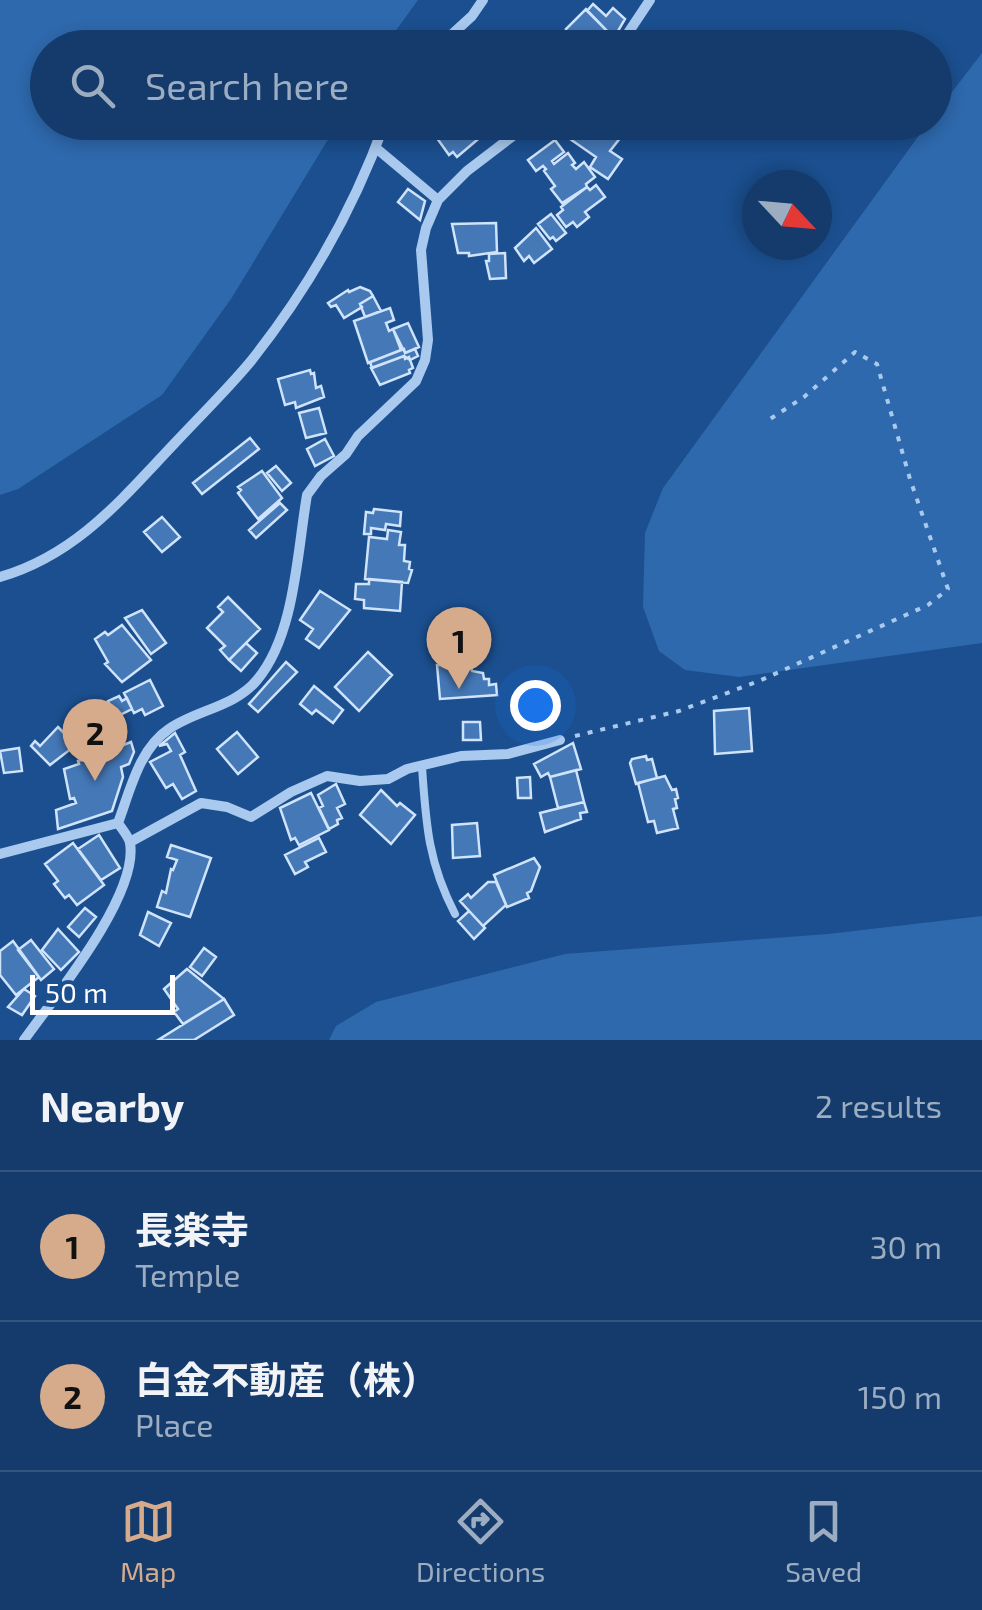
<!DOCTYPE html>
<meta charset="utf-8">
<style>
:root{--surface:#143b6b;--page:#1d4271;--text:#f1f3f6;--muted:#9dadc1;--line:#33557e;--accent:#d6ab8b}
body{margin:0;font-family:"Exo 2","Noto Sans JP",sans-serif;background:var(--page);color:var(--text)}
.compass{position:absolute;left:742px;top:170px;width:90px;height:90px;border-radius:50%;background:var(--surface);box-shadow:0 5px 15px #0003;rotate:116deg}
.scale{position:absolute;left:30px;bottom:25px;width:145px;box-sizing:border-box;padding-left:10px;border:5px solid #fff;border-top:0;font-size:28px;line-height:35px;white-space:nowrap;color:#fff;-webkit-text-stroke:8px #1b4f8f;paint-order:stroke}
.you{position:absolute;left:535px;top:705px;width:35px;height:35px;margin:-25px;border:8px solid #fff;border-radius:50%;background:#1a73e8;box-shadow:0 0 0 15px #1a73e833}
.badge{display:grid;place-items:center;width:65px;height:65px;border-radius:50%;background:var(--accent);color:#111;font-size:32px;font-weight:700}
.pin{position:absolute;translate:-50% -82px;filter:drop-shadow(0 2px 5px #0008)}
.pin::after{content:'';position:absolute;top:52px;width:35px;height:30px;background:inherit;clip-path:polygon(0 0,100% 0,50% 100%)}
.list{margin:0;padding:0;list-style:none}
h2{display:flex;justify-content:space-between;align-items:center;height:130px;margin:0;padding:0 40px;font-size:42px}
h2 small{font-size:32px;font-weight:400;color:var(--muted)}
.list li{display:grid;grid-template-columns:65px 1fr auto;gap:30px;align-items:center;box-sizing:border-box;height:150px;padding:0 40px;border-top:2px solid var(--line)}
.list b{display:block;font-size:38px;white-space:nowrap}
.list p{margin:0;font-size:32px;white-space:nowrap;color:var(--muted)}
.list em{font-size:32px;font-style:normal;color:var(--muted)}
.icon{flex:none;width:55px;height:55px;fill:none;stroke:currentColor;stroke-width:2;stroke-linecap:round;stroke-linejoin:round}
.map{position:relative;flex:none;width:982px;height:1040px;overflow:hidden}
.search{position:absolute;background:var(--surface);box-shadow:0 5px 15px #0003;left:30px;right:30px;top:30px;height:110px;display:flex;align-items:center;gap:25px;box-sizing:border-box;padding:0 35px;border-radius:55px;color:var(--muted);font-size:38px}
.sheet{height:430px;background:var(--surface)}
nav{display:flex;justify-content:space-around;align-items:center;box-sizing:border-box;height:140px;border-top:2px solid var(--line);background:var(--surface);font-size:28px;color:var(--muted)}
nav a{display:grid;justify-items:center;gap:5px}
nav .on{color:var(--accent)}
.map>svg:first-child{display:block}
.green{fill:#2e69ad}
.building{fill:#4478b7;stroke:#cfe3fa;stroke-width:2.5}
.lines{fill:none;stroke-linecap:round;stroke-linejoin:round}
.path{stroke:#a9c9ee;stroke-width:4;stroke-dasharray:5 8;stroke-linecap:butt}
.service{stroke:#a9c9ee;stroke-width:8}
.minor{stroke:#a9c9ee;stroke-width:10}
</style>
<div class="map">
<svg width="982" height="1040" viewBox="0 0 982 1040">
<rect width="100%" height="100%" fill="#1b4f8f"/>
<path class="green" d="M0 0H418L384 47 48 48V122L338 123 231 299 162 395 18 489 0 495Z
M982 53V643L739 677 685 670 659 651 643 607 645 533 663 488 928 123 934 122 935 114Z
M982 916V1040H329L336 1026 376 1002 565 954 828 934Z"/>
<path class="building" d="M593 4 606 16 613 8 625 19 614 38 587 11Z
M586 9 614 38 606 48H585L566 29Z
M432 122H462L477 140 457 157 453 152 449 155 429 127Z
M582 122 632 123 610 151 622 159 608 179 590 167 596 157 570 139Z
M555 140 564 152 552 161 554 164 568 153 575 163 572 165 576 169 584 162 595 177 586 184 587 187 562 203 551 189 555 186 544 171 546 169 543 166 536 171 528 160Z
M596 185 605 197 585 212 589 217 577 227 573 222 566 227 557 215 563 210 561 207 587 187 590 190Z
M408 189 425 201 420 220 398 202Z
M551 214 566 233 556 241 553 237 550 239 538 224Z
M496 223 497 252 469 256V253H458L452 224Z
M536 228 552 249 534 263 529 256 524 261 515 248Z
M505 253 506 278 490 279 486 261H489V254Z
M360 287 370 291 373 296 360 304 362 307 344 318 336 305 331 307 328 303 348 290 349 292Z
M373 296 381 311 365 317 360 304Z
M390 308 394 320 386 323 389 331 393 329 401 350 368 363 354 321Z
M408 323 419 347 405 353 393 329Z
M404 349 405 353 415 349 418 356 410 360 404 356 372 368 370 362Z
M404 356 405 359 409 357 413 368 409 370 410 373 380 385 371 368Z
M310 370 311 374 314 373 316 388 321 386 324 397 296 408 295 402 285 405 278 379Z
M319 408 326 433 306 438 299 413Z
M250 438 259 449 202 494 193 483Z
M325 439 334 456 315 466 307 449Z
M276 466 291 483 282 491 267 473Z
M262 471 282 498 258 519 238 493 241 490 238 487Z
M280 503 287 510 256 538 249 530Z
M374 509 401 512 400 526 386 524 385 530 371 528V534H364L366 512 373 513Z
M162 517 180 537 162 552 144 532Z
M388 530 401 532 399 545H405L404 561 410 562 409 569 412 570 408 583 365 579 369 537 387 539Z
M369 579 402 582 400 611 364 608V600L355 599 356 584H369Z
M320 591 350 610 319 648 306 639 313 629 300 620Z
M228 597 260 629 229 660 220 650 225 646 207 628 223 612 218 607Z
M142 610 166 643 151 654 125 618Z
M446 612 462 615V633L443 634Z
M122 625 151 660 122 682 105 664 108 662 95 639 105 632 108 635Z
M462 633 461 650H469L472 671 483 673 484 679H489V685L496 684 497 695 440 699 437 665H444V656H438V638H441L442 634Z
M246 643 257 653 241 671 229 660Z
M368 652 392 675 359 711 335 687Z
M286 662 297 672 258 712 249 704Z
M150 680 163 706 145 715 142 709 134 713 124 693Z
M314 686 343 710 333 723 316 710 312 714 300 704Z
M119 696 122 701 127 698 132 709 116 717 108 701Z
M749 708 752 751 715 754 714 711Z
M463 722H480L481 740H463Z
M58 727 76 745 50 765 31 746 35 741 40 746Z
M237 732 258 757 238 774 217 749Z
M175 733 185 752 180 755 196 791 182 799 173 784 166 788 150 762 171 751 167 744 159 746Z
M118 738 121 746 131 742 134 752 129 764 121 767 123 777 112 811 58 829 56 810 76 803 74 798 70 799 64 769 79 764 78 761 99 756 97 749 103 747 102 743Z
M573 743 581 769 550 777 548 773 541 777 534 764Z
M19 748 22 771 4 773 0 751Z
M646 756 647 760 652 759 657 778 636 784 630 763 632 759Z
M576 770 584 802 558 808 550 777Z
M665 776 672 790 676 789 678 798 675 799 677 808 673 809 678 828 657 833 654 821 648 822 638 783Z
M530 777 531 798H518L517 778Z
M336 784 345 804 337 808 342 818 337 820 338 824 329 829 319 808 323 806 318 795Z
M381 790 397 806 400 803 415 815 391 844 360 815Z
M311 793 329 830 299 845 295 838 291 840 280 808Z
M584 802 587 812 580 813 581 819 545 832 540 813Z
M477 823 480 856 453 858 452 825Z
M99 835 120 868 101 880 78 849Z
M319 838 326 852 305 862 308 867 295 874 285 855Z
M73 843 104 885 77 905 69 895 65 898 54 884 58 881 45 864Z
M171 845 211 858 190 917 157 907 162 891 166 893 171 869 173 870 177 860 167 857Z
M534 858 540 867 531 891 527 893 529 898 507 907 494 875Z
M488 882H496L506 905 483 926 460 901 468 894 471 898Z
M85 908 96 917 79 937 68 927Z
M469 911 485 928 474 939 458 921Z
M148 912 171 923 159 946 140 935Z
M58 929 79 952 61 970 42 950Z
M31 940 54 969 41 980 18 950Z
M13 941 39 977 16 995 0 975V951Z
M204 948 216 957 202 976 190 967Z
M187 969 224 999 183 1024 174 1012 178 1009 164 989Z
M24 989 35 996 22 1015 8 1007Z
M224 999 234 1015 194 1040H158Z"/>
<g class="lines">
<path class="path" d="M575 736 679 711 759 681 928 605 948 589 910 479 877 364 855 352 804 397 767 421"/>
<path class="service" d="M422 767C426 824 428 862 455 914"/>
<path class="minor" d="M437 48 472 16 483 0
M618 48 650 0
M376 148 438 200
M0 577C76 555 121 500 173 445 199 417 227 390 251 361 308 289 354 209 385 122
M118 823C130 791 139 749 169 729 196 710 235 707 257 680 295 635 297 553 307 495L321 476 346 454 358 436 416 381 425 360 428 340 421 250 426 228 438 200 467 171 531 122
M130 842 201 803 227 807 251 817 291 792 327 776 360 781 388 779 407 769 461 756 508 754 560 740
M0 854 118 823
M24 1040C54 998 139 895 130 843 129 837 122 829 118 823"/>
</g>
</svg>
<svg class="compass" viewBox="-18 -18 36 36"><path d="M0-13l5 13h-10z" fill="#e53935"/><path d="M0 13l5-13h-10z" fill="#9dadc1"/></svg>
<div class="scale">50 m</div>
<div class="you"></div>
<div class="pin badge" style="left:459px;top:689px">1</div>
<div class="pin badge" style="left:95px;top:781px">2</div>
<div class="search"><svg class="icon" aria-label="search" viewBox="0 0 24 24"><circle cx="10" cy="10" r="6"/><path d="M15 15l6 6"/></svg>Search here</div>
</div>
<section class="sheet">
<h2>Nearby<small>2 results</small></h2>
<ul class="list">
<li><span class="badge">1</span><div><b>長楽寺</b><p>Temple</p></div><em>30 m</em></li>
<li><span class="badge">2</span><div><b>白金不動産（株）</b><p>Place</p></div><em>150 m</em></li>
</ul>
</section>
<nav>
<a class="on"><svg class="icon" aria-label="map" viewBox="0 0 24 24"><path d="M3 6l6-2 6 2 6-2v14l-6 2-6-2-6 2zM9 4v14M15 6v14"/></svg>Map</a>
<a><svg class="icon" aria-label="directions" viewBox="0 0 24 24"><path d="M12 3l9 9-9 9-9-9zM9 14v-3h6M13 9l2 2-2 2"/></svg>Directions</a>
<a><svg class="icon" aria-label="saved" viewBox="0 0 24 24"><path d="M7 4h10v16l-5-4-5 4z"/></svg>Saved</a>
</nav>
